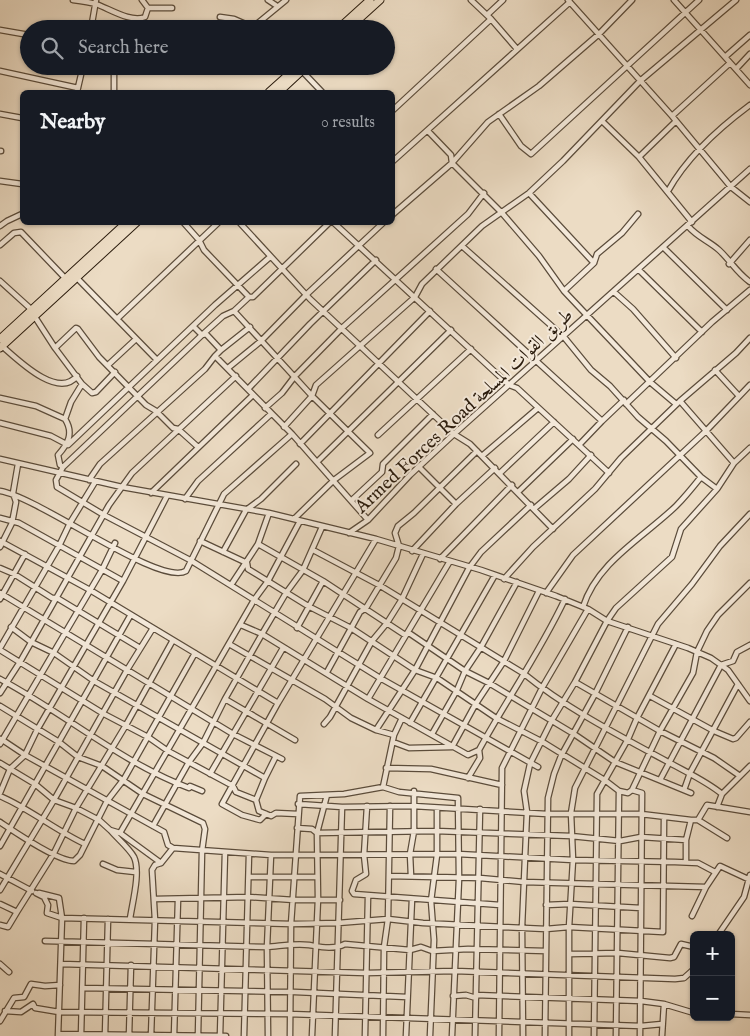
<!DOCTYPE html>
<meta charset="utf-8">
<style>
:root{--surface:#171b24;--page:#20242c;--text:#f1f3f6;--muted:#9ea1a6;--line:#363941}
body{margin:0;font-family:"IM FELL English",Amiri,serif;background:var(--page);color:var(--text)}
.controls{position:absolute;right:15px;bottom:15px;display:grid;overflow:hidden;border-radius:8px;box-shadow:0 1px 4px #0004}
.controls button{width:45px;height:45px;display:grid;place-items:center;padding:0;border:0;border-bottom:1px solid var(--line);background:var(--surface);color:var(--text);font:25px sans-serif}
.list{margin:0;padding:0;list-style:none}
h2{display:flex;justify-content:space-between;align-items:center;height:65px;margin:0;padding:0 20px;font-size:21px}
h2 small{font-size:16px;font-weight:400;color:var(--muted)}
.icon{flex:none;width:28px;height:28px;fill:none;stroke:currentColor;stroke-width:2;stroke-linecap:round;stroke-linejoin:round}
.map{position:relative;flex:none;width:750px;height:1036px;overflow:hidden}
.search{position:absolute;background:var(--surface);box-shadow:0 1px 4px #0004;left:20px;top:20px;width:375px;height:55px;display:flex;align-items:center;gap:12px;box-sizing:border-box;padding:0 18px;border-radius:28px;color:var(--muted);font-size:19px}
.panel{position:absolute;background:var(--surface);box-shadow:0 1px 4px #0004;left:20px;top:90px;width:375px;height:135px;border-radius:8px}
.map>svg:first-child{display:block}
.lines{fill:none;stroke-linecap:round;stroke-linejoin:round}
.minor-casing{stroke:#5b4c3b;stroke-width:7}
.highway-casing{stroke:#2b1c0d;stroke-width:9}
.minor{stroke:#f3e8d9;stroke-width:4.5}
.highway{stroke:#ecdcc4;stroke-width:7}
.labels{text-anchor:middle;stroke-width:4;stroke-linejoin:round;paint-order:stroke}
.street-label{font-size:19px;fill:#2b1c0d;stroke:#f3e8d9}
</style>
<div class="map">
<svg width="750" height="1036" viewBox="0 0 750 1036">
<rect width="100%" height="100%" fill="#ecdcc4"/>
<filter id="stains"><feTurbulence type="fractalNoise" baseFrequency=".004" numOctaves="4"/><feColorMatrix values="0 0 0 0 .2 0 0 0 0 .09 0 0 0 0 .02 0 0 0 .5 -.17"/></filter>
<radialGradient id="worn" r=".72"><stop offset=".6" stop-color="#630" stop-opacity="0"/><stop offset="1" stop-color="#630" stop-opacity=".3"/></radialGradient>
<g class="lines">
<g class="minor-casing">
<path id="minor" d="M73 0C81 1 89 2 96 4 110 9 131 23 145 17L148 8
M142 0 148 8H172
M268 0 277 6
M568 0 672 116 731 187 750 202
M674 0 750 85
M487 15 503 0
M220 17 234 19 250 26 258 23 286 0
M491 19 517 49
M262 20 268 29
M91 29 96 0
M0 30 29 35
M725 57 750 35
M114 66V92
M736 69 750 54
M0 71 78 88
M302 71 322 92
M77 92 83 66
M392 111 491 19 471 0
M0 114 22 118
M499 114 521 146 531 154 699 0
M672 116 730 63
M602 121 639 157 692 222
M428 131 451 155 452 163 502 213 539 256 564 291 650 382 676 404
M0 151H1
M639 157 676 121
M392 162 570 2
M0 181 22 184
M668 191C687 157 719 128 750 105
M529 193 594 263
M392 215 452 163 488 122 539 86 599 34 632 0
M183 222 199 240 204 250 249 297H253L330 222
M239 222 310 299 454 434 470 444 553 529
M333 222 509 385 517 388 609 473
M0 226 7 221 22 214
M688 226C697 237 709 241 719 250 730 260 737 273 750 282
M0 245 14 233 21 232 66 279
M462 246 564 337 591 370 610 386 638 417 666 441 701 477 717 489 734 463 750 448
M663 247 727 310
M729 264 750 240
M436 269 602 421 579 445
M639 270 702 332
M77 278 157 360
M0 281 32 310
M564 291 594 263 597 254 622 233 638 214
M614 292 633 309 676 358
M249 297 234 311 312 396 284 427
M35 317 55 348 82 384 71 402 65 419C74 433 68 444 58 455L60 465 63 467 56 480 57 487 104 515 190 560 380 678 538 767
M118 318 219 222
M193 326 202 335 206 334 221 350 215 356
M2 346C17 359 58 400 77 376
M55 348 76 328 78 329 99 357 146 405 156 411 173 428 178 429 198 447
M221 350 250 327
M108 365 136 339
M228 368 261 341 307 294 384 222
M715 370 738 395
M82 384 92 393 96 392 115 372
M248 389 310 324 376 260
M0 398 36 406 65 419
M680 401 734 463
M626 404 712 322 750 290
M265 408 282 393 295 376 342 328 468 214 484 193
M602 421 624 400
M0 423 51 436 68 445 215 305 270 257
M378 435 471 349
M300 444 430 311
M482 456 538 408
M0 459 122 487 269 513 376 539 481 570 556 596 588 609 607 621 688 648 711 658 728 670 750 701
M317 462 451 330
M63 467 202 335 223 316 234 311
M419 467 456 504
M500 473 554 422
M89 480 100 464 205 369 215 356 292 434 368 520
M0 491C39 497 160 587 186 571L224 494 292 434
M518 492 573 439
M151 493 253 395
M185 499 198 481 271 414
M352 500 382 472 383 464 433 414
M535 508 569 479 591 455
M0 518 19 523 123 581
M294 519 334 480 370 453 312 396 316 385 415 297 422 284 482 226 529 193 563 161 640 81 736 0
M349 533 368 520 410 475 454 434 750 169
M0 541 90 590 278 703
M200 541 247 563 248 569 308 606 351 628 415 670 437 678 496 718 541 741 606 781 619 791 628 793 632 790 642 793 640 1036
M258 544 323 581 405 635 409 633 465 671 489 683 574 734 615 762 691 793
M0 547 12 523 16 502 13 493 18 464
M313 550 379 585 523 673C567 709 620 736 670 763 688 773 706 781 722 794
M412 551 456 504 495 468
M223 552 246 510 261 499 296 464
M440 559 512 485
M0 568 14 574 52 598H57L140 648
M504 579 533 547 595 489 621 458 680 401 736 353 750 338
M231 585 258 544 269 513
M0 593 233 734 282 759
M546 593 573 555 706 431 750 385
M0 599 25 554
M583 607C597 562 644 537 676 506 685 497 693 487 701 477
M241 625 262 634 368 699 468 755 479 750C507 699 540 652 565 599
M11 627 31 642 54 653 94 681 265 778 276 756
M297 628 323 581
M229 644 325 699 351 718 376 730 394 735
M0 648 59 546 70 523 95 482
M0 650 104 714 148 737 168 751 233 786 236 792 256 800 259 811 271 816 276 813 298 814
M327 672 360 612 366 608 396 558 399 546 395 533 398 526 414 513 477 451
M0 679C64 713 122 763 189 788L190 786 202 791
M575 682 660 731 714 758 740 776
M0 693 20 662 109 505 132 473 236 376
M650 696 714 731 733 739 736 738 750 722
M225 699 295 740
M368 699 450 561
M0 706 59 742 78 757 102 766 143 794 203 823 205 829 202 851 198 1036
M410 723 495 575
M324 724 330 717 372 641 387 623 402 599 423 554
M376 730 415 670 469 568 481 552 531 505
M432 734 457 690 465 671 481 647 517 582
M1 739 25 755 164 832 168 845 173 848
M393 742 409 748 452 747 475 705 504 661 539 591
M0 744 102 570 115 543
M0 763 35 784 54 800 76 808 99 820 110 830 120 833 161 863 173 848 271 855 458 854 573 860 675 862 698 863 715 872
M386 768 431 769 502 785
M210 774 283 648
M468 778 480 758 479 750
M660 780 721 665 733 661 737 652 750 645
M383 787 394 735 402 718
M632 790 660 731 693 673 697 652 707 631 718 615 750 583
M684 790 690 773 738 684
M0 793 10 769 25 755 37 730 123 581 167 496
M0 796C30 809 55 830 85 844
M256 800 265 778
M298 804 342 807 413 806 547 814H641L691 820H698L707 805 750 812
M367 806 364 855 366 874 356 880 352 891 354 894 500 905
M717 807 722 794 750 766
M266 814 260 820 242 815 222 804 278 703 376 539
M698 820 727 838
M0 822C15 832 57 861 74 861L80 855 107 801 124 779 195 653
M153 826 189 762 203 743 225 699 262 634 286 593 303 570 322 527
M297 828 312 829 317 833 436 831 571 836 620 841 641 837 686 840
M111 831C118 839 129 848 134 857 141 872 132 904 130 919
M120 833 254 600 268 581 300 521
M0 846 130 616
M686 862V840L691 820
M103 864 117 870 135 872
M0 874 32 891
M389 876 480 878 524 882 706 887 720 866 748 879
M411 876 410 854 414 831V791
M249 877H317
M0 890 54 800 127 670 153 628
M36 893 44 897 48 905 47 913 62 918 291 924 338 923 388 919 423 923 546 929 569 927 663 932 664 818
M39 893 59 898 62 918 58 1036
M155 899 249 897 294 900H340
M0 904 17 912 54 853 76 808 126 725 173 640
M546 905 570 904 641 908
M692 916 706 887
M0 925 8 927 17 912
M718 935 744 897 750 875
M45 941 267 947C281 946 295 943 309 945 321 947 333 950 345 944L410 950 421 947 432 951 468 949 546 951
M571 954 618 953 670 958 674 957 681 944 694 947
M0 964 9 972
M61 964 366 973 455 971 675 979 684 978 694 969
M83 988 295 992 407 997
M476 995 641 1001 664 1004 694 1013
M453 996 466 995 476 998
M5 1011 21 1012 33 1004 35 1008 59 1012 289 1014 641 1026 662 1024
M731 1014 750 1015
M0 1021 14 998 24 997 31 984 45 986 60 985
M58 1034 226 1036
M81 1036 84 918
M105 1036 108 919
M129 1036 131 965
M151 1036 155 920 152 870 155 865 161 863
M174 1036 178 899
M220 1036 225 852
M244 1036 249 854
M268 1036 267 947 271 855
M290 1036 291 924 300 796 344 794 383 787 399 792 458 798 459 879 452 1036
M312 1036 318 899 317 833 327 795
M335 1036 342 807
M365 1036 368 896
M383 1036 384 947 388 919 390 806
M406 1036 412 899
M430 1036 434 940 431 901 437 855V808
M475 1036 480 809
M499 1036 502 768 542 688 588 609
M523 1036 522 927 527 812 524 791 530 764 552 720 575 682 607 621 616 608 672 557 681 529 717 489
M545 1036 548 798 554 774 561 756 595 694 628 627
M569 1036V927L573 860 571 813 575 788 658 624 692 584 720 546 750 514
M594 1036 597 794 628 739 637 718 676 644
M616 1036 619 791
M662 1036 664 1004"/>
</g>
<g class="highway-casing">
<path id="highway" d="M338 29 370 0
M348 29 380 0
M269 92 298 66
M279 92 307 66
M0 339 127 222
M0 348 137 222"/>
</g>
<use href="#minor" class="minor"/>
<use href="#highway" class="highway"/>
</g>
<g class="labels">
<g class="street-label">
<text transform="translate(463 410) rotate(-43)" y="7">Armed Forces Road طريق القوات المسلحة</text>
</g>
</g>
<rect width="100%" height="100%" filter="url(#stains)"/>
<rect width="100%" height="100%" fill="url(#worn)"/>
</svg>
<div class="controls">
<button>+</button>
<button>−</button>
</div>
<div class="search"><svg class="icon" aria-label="search" viewBox="0 0 24 24"><circle cx="10" cy="10" r="6"/><path d="M15 15l6 6"/></svg>Search here</div>
<section class="panel">
<h2>Nearby<small>0 results</small></h2>
<ul class="list">
</ul>
</section>
</div>
